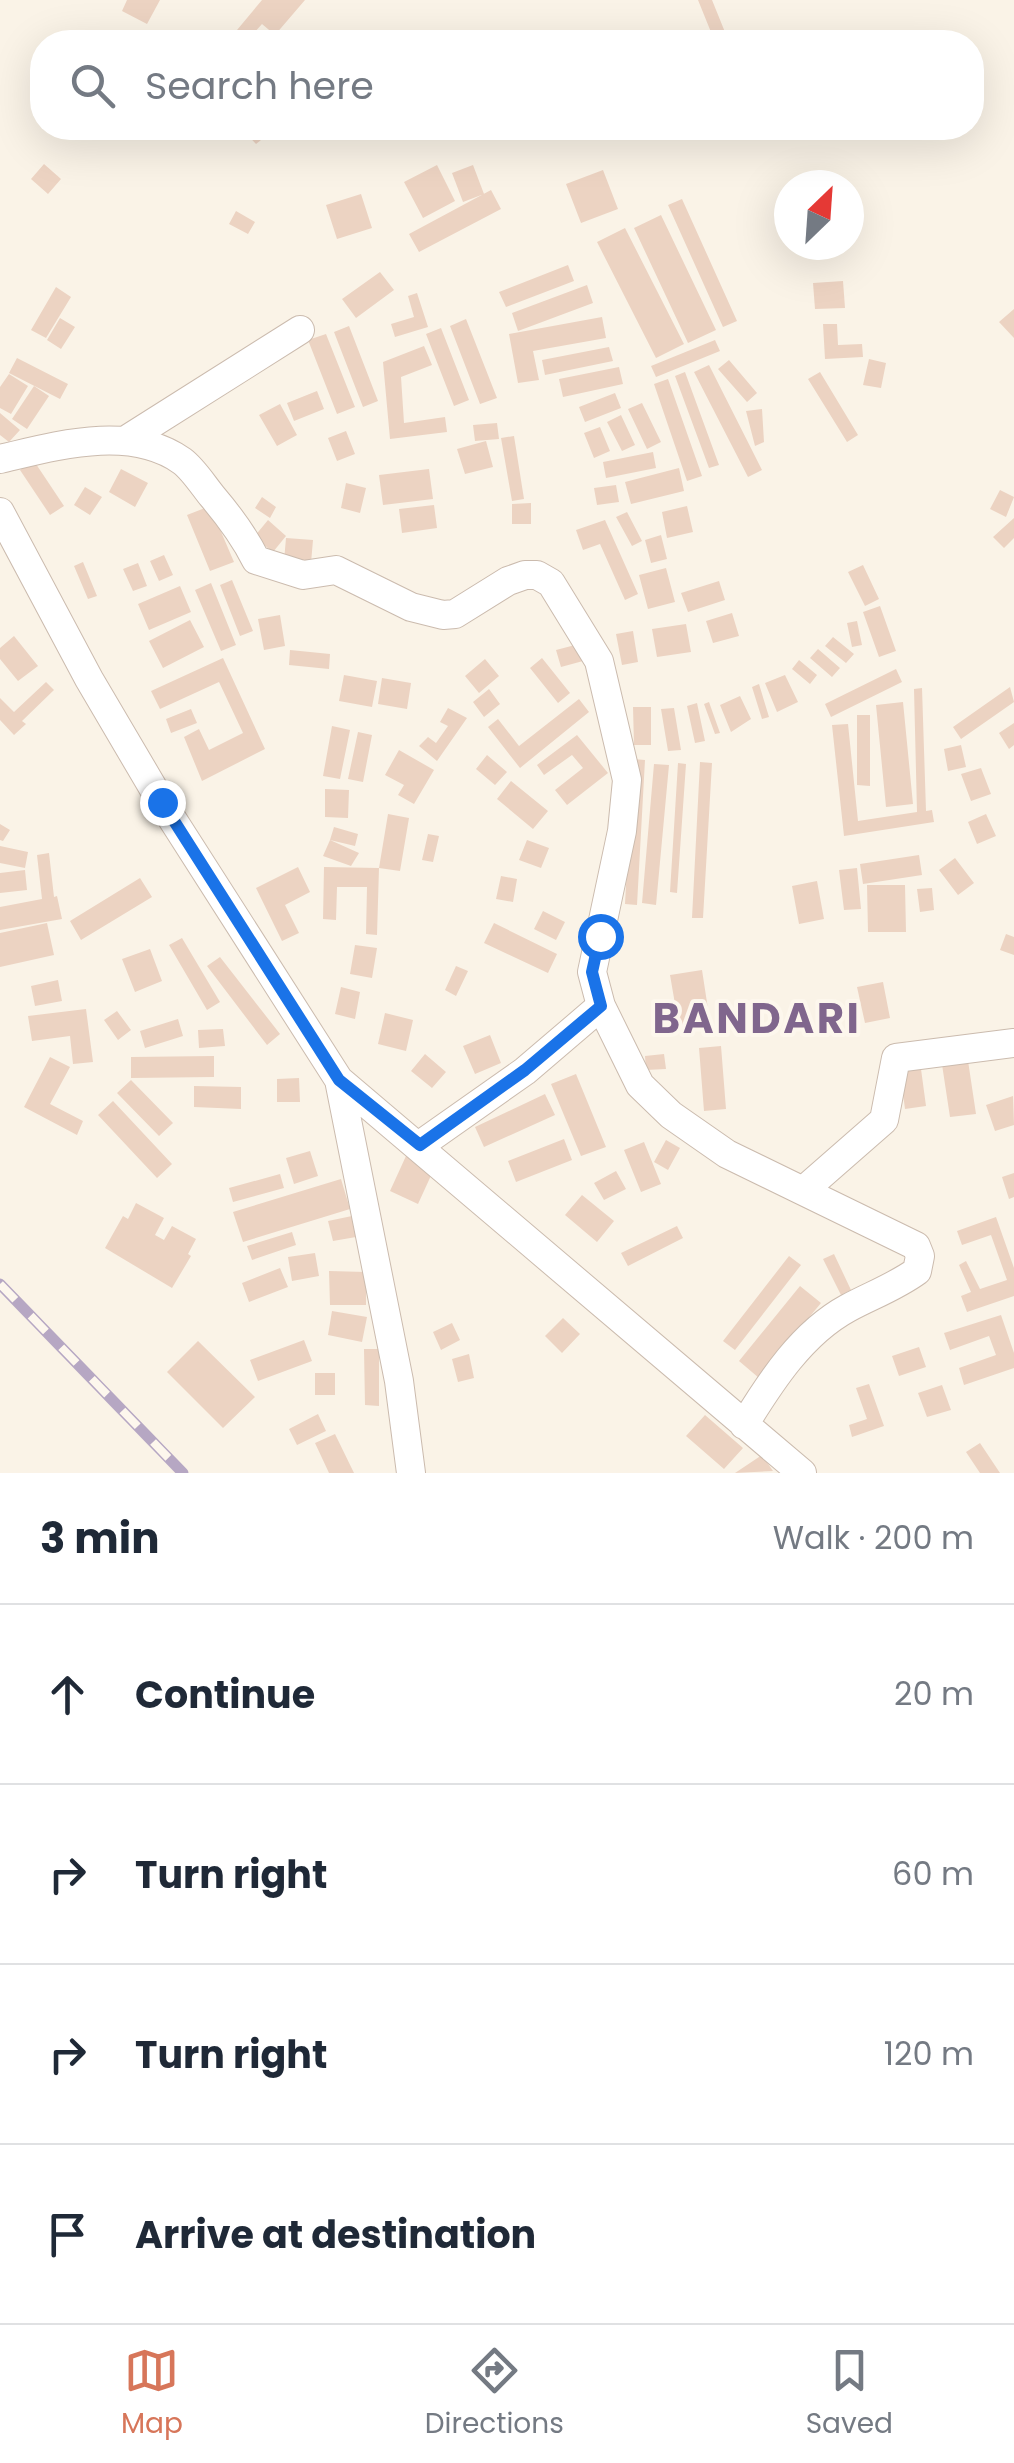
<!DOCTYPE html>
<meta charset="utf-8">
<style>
:root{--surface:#fff;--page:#f6f6f7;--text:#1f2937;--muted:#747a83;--line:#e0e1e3;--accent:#d7765a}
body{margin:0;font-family:Poppins,sans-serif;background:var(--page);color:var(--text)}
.compass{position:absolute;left:774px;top:170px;width:90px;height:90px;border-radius:50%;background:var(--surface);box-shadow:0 10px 40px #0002;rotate:25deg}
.stop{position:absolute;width:30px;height:30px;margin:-22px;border:8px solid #1a73e8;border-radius:50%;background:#fff}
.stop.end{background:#1a73e8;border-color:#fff;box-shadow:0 2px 10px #0008}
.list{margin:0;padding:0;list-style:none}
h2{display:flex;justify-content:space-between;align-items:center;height:130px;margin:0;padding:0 40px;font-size:42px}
h2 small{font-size:32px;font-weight:400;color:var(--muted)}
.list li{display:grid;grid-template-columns:65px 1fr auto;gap:30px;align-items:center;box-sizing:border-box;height:180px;padding:0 40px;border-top:2px solid var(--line)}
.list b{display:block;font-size:38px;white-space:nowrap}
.list em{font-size:32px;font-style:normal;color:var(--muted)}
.icon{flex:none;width:55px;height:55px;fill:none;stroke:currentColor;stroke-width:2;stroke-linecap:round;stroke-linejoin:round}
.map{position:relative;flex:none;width:1014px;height:1473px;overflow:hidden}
.search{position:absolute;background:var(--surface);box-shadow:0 10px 40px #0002;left:30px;right:30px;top:30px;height:110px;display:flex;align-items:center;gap:25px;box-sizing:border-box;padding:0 35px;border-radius:40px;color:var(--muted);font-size:38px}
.sheet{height:850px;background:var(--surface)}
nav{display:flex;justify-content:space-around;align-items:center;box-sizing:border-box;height:140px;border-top:2px solid var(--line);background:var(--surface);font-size:28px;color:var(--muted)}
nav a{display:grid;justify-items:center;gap:5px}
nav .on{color:var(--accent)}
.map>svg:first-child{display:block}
.building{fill:#ecd3c2}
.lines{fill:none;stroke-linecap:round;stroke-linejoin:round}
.minor-casing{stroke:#cbbbae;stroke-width:30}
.minor{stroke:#fff;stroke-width:28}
.rail-casing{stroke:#b6a7c3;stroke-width:11}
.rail{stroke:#fdf7ed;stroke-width:8;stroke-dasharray:22;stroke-linecap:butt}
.route{stroke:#1a73e8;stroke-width:12}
.labels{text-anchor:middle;stroke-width:8;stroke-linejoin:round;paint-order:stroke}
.district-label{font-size:42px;font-weight:bold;letter-spacing:2.5px;fill:#80668d;stroke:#fdf7ed}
</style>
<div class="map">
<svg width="1014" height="1473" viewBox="0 0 1014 1473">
<rect width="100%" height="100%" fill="#faf3e7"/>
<path class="building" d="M127 0H160L147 24 122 11Z
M262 0H305L275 35 262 24 246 42H227Z
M698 0H712L729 42H715Z
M241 128H276L256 144Z
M44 164 61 179 48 194 31 179Z
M437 165 455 201 423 218 404 182Z
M473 165 484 194 463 202 452 173Z
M603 170 618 209 581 223 566 184Z
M491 190 501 209 419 252 409 234Z
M361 194 372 228 337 239 326 205Z
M682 199 737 321 723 327 668 205Z
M236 211 255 222 248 234 229 224Z
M661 215 716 330 688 343 634 228Z
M625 228 684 344 656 358 597 242Z
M568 265 574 281 506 307 499 292Z
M380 272 394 290 356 318 342 299Z
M843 281 845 308 815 309 813 283Z
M587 285 593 303 518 331 512 313Z
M56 287 71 297 46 338 31 330Z
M417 293 428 327 395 337 391 324 414 317 408 296Z
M1014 309V338L999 322Z
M602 317 606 338 533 351 539 380 518 383 509 334Z
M60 318 75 327 61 349 47 340Z
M466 319 497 398 480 404 450 326Z
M823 324H837L838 345 862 344 863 357 825 359Z
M349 326 378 401 363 407 334 332Z
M441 328 469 400 454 406 426 334Z
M326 334 355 407 337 414 308 340Z
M715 340 720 351 656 377 651 366Z
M424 346 432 365 401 377 404 423 445 417 447 432 390 439 383 362Z
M609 347 613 361 545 375 542 360Z
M17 358 68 384 60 399 9 373Z
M869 359 886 363 881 388 863 385Z
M729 360 757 393 747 402 718 369Z
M709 365 762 470 748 477 694 372Z
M619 367 623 384 563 397 559 379Z
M685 372 719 465 709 468 675 376Z
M820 372 858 435 847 442 808 379Z
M9 374 28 386 11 414 0 408V387Z
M668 379 702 476 687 481 654 384Z
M34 386 49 396 27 429 12 419Z
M317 391 324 409 294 421 287 403Z
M615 393 621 408 585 422 579 407Z
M642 403 661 442 647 449 628 409Z
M280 404 297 435 277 446 259 415Z
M762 409 764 442 755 446 746 411Z
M0 413 20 430 9 442 0 435Z
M621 415 635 445 622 451 607 422Z
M497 423 499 439 475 441 473 425Z
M600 427 610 451 594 458 584 433Z
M346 431 355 454 337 461 328 438Z
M514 436 524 499 512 501 501 438Z
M486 441 493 467 465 474 457 449Z
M653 452 656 468 606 478 603 462Z
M34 461 64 506 50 515 20 470Z
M679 468 684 491 631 504 625 482Z
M121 469 148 483 135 507 109 492Z
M429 469 433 499 383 505 379 475Z
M346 483 366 488 360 513 341 508Z
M616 485 619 502 597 505 594 488Z
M85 487 102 497 90 515 74 505Z
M1000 490 1014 497 1006 517 990 509Z
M262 497 276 507 270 518 255 508Z
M531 503V524H512V504Z
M434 505 437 528 402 533 399 509Z
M210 506 234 562 210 571 187 515Z
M687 506 693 532 667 538 662 512Z
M627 512 642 541 632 546 616 517Z
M1014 518V538L1004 548 993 537Z
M268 520 286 536 273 552 254 537Z
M605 520 638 594 625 600 600 544 583 550 576 530Z
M661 535 667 559 651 563 645 540Z
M286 538 313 540 311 563 284 561Z
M164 555 173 575 159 581 150 561Z
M83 562 97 596 88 599 74 566Z
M138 563 147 586 133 591 123 569Z
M863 565 879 599 865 606 848 572Z
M666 568 675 602 648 609 639 575Z
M232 580 253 631 240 636 220 585Z
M719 581 725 600 688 612 681 593Z
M211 583 236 645 221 651 195 590Z
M180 586 191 612 149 630 138 604Z
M880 606 896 651 879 657 863 612Z
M732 613 739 636 713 643 706 621Z
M280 615 285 646 264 650 258 619Z
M190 620 204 647 163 668 149 641Z
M857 621 862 645 852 647 847 623Z
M686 624 691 652 657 657 652 629Z
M633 631 638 662 622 665 616 634Z
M14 636 38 666 18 681 0 659V648Z
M833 637 854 654 846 663 825 646Z
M579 644 583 661 561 667 556 650Z
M818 649 840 668 832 677 810 658Z
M290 650 330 654 329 669 289 665Z
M223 658 265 749 202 781 184 737 199 729 209 750 243 733 219 682 160 709 151 691Z
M542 658 570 693 558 703 530 668Z
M485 659 499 676 479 693 465 676Z
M799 660 817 675 810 684 792 669Z
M896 669 902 682 831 717 825 704Z
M344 675 377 681 372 707 339 701Z
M785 675 798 702 777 712 765 683Z
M382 678 411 683 407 709 378 704Z
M46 682 54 690 22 721 26 724 14 735 0 720V698L14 712Z
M759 684 769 717 762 719 752 687Z
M1010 687 1014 702 961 739 953 727Z
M922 688 926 811 932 810 934 822 844 836 832 725 848 724 858 821 917 812 914 689Z
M489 689 500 704 484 717 473 702Z
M740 696 751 719 731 732 720 705Z
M579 699 589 712 520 768 488 727 498 719 519 746Z
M709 702 720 733 715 734 704 704Z
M903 702 913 804 886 807 876 705Z
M697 703 705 741 695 743 687 706Z
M633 707H651V745H634Z
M448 708 467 718 437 761 419 746 428 737 436 743 448 726 440 722Z
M674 708 681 750 668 751 661 709Z
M191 709 197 723 171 733 166 719Z
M857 715H870V786L857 785Z
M1014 723V745L1009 749 999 733Z
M332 726 350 730 340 779 323 776Z
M358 732 372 735 363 782 348 779Z
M577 735 608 773 567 805 555 790 583 768 572 755 544 775 537 765Z
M961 745 966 767 948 771 944 749Z
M399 750 434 770 414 804 398 795 404 785 385 775Z
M487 755 507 772 495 785 476 769Z
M633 759 645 760 637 905 625 904Z
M700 762 712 763 703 918H692Z
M678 763 686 764 677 893 670 892Z
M654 764 669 765 656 905 642 903Z
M981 768 991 794 971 801 961 774Z
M511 781 548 811 533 829 497 799Z
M325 789 349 790 348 818 325 817Z
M388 814 409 818 400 871 379 868Z
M986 814 996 836 977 844 968 822Z
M0 824 10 830 3 841 0 840Z
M334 827 358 834 355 846 330 840Z
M428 834 439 836 433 862 422 860Z
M330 840 359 853 351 866 323 856Z
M527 840 549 848 541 868 519 860Z
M0 846 28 852 25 868 0 863Z
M49 853 54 897 57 896 62 919 0 930V907L42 899 37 855Z
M919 855 922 875 863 884 860 864Z
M955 858 974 883 958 895 939 870Z
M298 867 310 892 285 905 299 933 282 941 256 888Z
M324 867 379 868 377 935 366 934 367 887H337L336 920 323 919Z
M857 868 861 909 844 910 839 870Z
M25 870 27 890 0 893V873Z
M501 876 517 879 513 902 496 899Z
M140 878 152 897 81 940 70 921Z
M817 881 824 919 799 924 792 886Z
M867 885H905L906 932H868Z
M932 888 934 910 920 912 917 889Z
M543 911 565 922 556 940 534 929Z
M47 923 54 955 0 967V933Z
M494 923 557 954 548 973 484 943Z
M1006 934 1014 937V955L1000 950Z
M182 938 220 1002 207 1010 169 945Z
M355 945 377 948 372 978 350 974Z
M150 949 162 981 135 992 122 959Z
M220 957 280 1034 267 1045 207 966Z
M456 966 468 971 456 996 445 990Z
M702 970 710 1022 679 1027 670 975Z
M58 980 62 1001 35 1006 31 986Z
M883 982 890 1018 865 1023 857 987Z
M341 987 360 992 355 1019 335 1014Z
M86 1009 93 1062 73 1064 70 1036 32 1041 28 1016Z
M117 1011 131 1030 118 1040 104 1020Z
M385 1013 413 1020 406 1051 378 1044Z
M178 1019 183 1036 145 1048 140 1031Z
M223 1029 225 1046 199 1048 198 1030Z
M490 1035 501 1063 475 1074 463 1046Z
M721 1046 726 1109 704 1111 699 1048Z
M425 1054 446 1072 432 1088 411 1071Z
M664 1054 666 1069 646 1070 645 1056Z
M967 1054 976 1114 950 1117 941 1058Z
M214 1056V1077L131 1078V1057Z
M50 1057 70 1067 50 1104 83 1121 77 1135 24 1107Z
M921 1069 926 1106 905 1109 900 1071Z
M576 1074 606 1147 581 1156 551 1084Z
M299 1078 300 1102H277V1079Z
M131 1080 173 1123 159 1136 117 1093Z
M194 1086 241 1087V1109L194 1107Z
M545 1094 555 1115 484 1147 475 1127Z
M1013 1096 1014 1125 995 1131 986 1105Z
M113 1101 172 1164 157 1178 98 1115Z
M564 1139 572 1160 516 1182 508 1161Z
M666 1140 680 1148 668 1170 654 1162Z
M644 1142 661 1184 641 1192 624 1150Z
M310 1151 318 1176 294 1184 286 1158Z
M406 1156 434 1169 418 1204 390 1191Z
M616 1171 626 1189 604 1200 594 1183Z
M1014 1173V1197L1009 1199 1002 1177Z
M280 1174 284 1188 233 1202 229 1188Z
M341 1179 350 1209 243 1242 233 1212Z
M582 1195 614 1221 597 1242 565 1215Z
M136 1203 164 1218 155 1235 164 1240 172 1226 196 1239 188 1254 191 1256 172 1288 105 1248 123 1216 128 1219Z
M352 1216 356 1237 333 1241 328 1221Z
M996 1217 1014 1268V1296L967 1312 961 1296 971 1292 959 1265 966 1261 980 1289 1007 1280 991 1235 962 1245 957 1231Z
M677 1226 683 1238 628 1266 621 1253Z
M292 1232 296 1245 252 1260 247 1246Z
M315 1253 319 1276 292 1281 288 1257Z
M834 1254 851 1290 841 1295 823 1259Z
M789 1256 801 1265 735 1350 723 1341Z
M280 1268 288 1287 249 1302 242 1283Z
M329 1271 366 1272V1305H330Z
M800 1286 821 1303 759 1378 739 1361Z
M332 1311 367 1317 362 1342 328 1335Z
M1001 1315 1014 1353V1368L964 1385 959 1368 996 1355 989 1336 950 1350 944 1333Z
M563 1318 580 1334 562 1353 545 1336Z
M452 1323 460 1340 441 1350 433 1332Z
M304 1340 312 1361 258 1381 250 1360Z
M198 1341 255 1397 223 1428 167 1372Z
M919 1347 926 1367 899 1376 892 1356Z
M364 1349H379V1406L365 1405Z
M469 1354 474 1378 458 1382 452 1359Z
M315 1373H335V1395H315Z
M869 1384 884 1426 852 1437 849 1425 867 1419 856 1388Z
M942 1385 951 1410 927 1417 918 1393Z
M318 1414 326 1431 297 1445 289 1429Z
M705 1415 743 1448 724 1469 686 1436Z
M335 1434 354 1473H329L315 1443Z
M980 1443 1000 1473H980L966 1452Z
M762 1455 773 1471 735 1473Z"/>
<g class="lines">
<g class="minor-casing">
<path id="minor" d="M126 440 300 330
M0 459C56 446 130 424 182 461 193 469 203 485 212 496 229 516 244 536 256 560L303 575 336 570 411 607 443 615 455 614 508 581 525 575H537L551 583 599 661 627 780 622 831 592 972 601 1006 640 1085 671 1115 727 1154 916 1246 920 1256 917 1271C895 1287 872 1295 848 1308 802 1333 771 1381 744 1425
M0 512 89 679 162 803 339 1080 802 1473
M339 1080 399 1381 411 1473
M420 1145 525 1071 601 1006
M804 1190 884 1120 896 1058 1014 1043"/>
</g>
<use href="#minor" class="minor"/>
<g class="rail-casing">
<path id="rail" d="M0 1284 183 1473"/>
</g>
<use href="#rail" class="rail"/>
</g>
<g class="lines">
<path class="route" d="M162 802 339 1080 420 1145 525 1070 601 1006 592 972 600 936"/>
</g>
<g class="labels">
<g class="district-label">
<text x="757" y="1033">BANDARI</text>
</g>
</g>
</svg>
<svg class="compass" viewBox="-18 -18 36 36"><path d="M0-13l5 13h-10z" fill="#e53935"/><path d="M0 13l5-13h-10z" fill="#747a83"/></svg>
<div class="stop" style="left:600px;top:936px"></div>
<div class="stop end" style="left:162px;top:802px"></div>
<div class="search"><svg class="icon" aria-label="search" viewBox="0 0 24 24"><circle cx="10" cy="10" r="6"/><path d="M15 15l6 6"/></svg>Search here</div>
</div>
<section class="sheet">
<h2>3 min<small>Walk · 200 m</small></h2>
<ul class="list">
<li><svg class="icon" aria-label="ahead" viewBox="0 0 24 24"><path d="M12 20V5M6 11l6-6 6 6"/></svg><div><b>Continue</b></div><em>20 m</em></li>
<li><svg class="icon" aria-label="right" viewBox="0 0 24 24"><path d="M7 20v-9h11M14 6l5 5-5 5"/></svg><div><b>Turn right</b></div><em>60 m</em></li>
<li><svg class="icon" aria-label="right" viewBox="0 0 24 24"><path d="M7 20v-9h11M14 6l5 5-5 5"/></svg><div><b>Turn right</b></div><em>120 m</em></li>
<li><svg class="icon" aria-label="arrive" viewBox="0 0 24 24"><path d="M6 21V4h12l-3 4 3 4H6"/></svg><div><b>Arrive at destination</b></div></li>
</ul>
</section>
<nav>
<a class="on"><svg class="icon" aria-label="map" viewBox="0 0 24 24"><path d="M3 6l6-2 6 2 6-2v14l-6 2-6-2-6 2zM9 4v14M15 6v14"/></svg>Map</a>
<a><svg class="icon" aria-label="directions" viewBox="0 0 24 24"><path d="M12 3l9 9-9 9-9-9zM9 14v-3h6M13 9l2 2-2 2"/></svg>Directions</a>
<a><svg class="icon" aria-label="saved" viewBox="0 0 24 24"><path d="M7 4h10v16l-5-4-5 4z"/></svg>Saved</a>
</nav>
